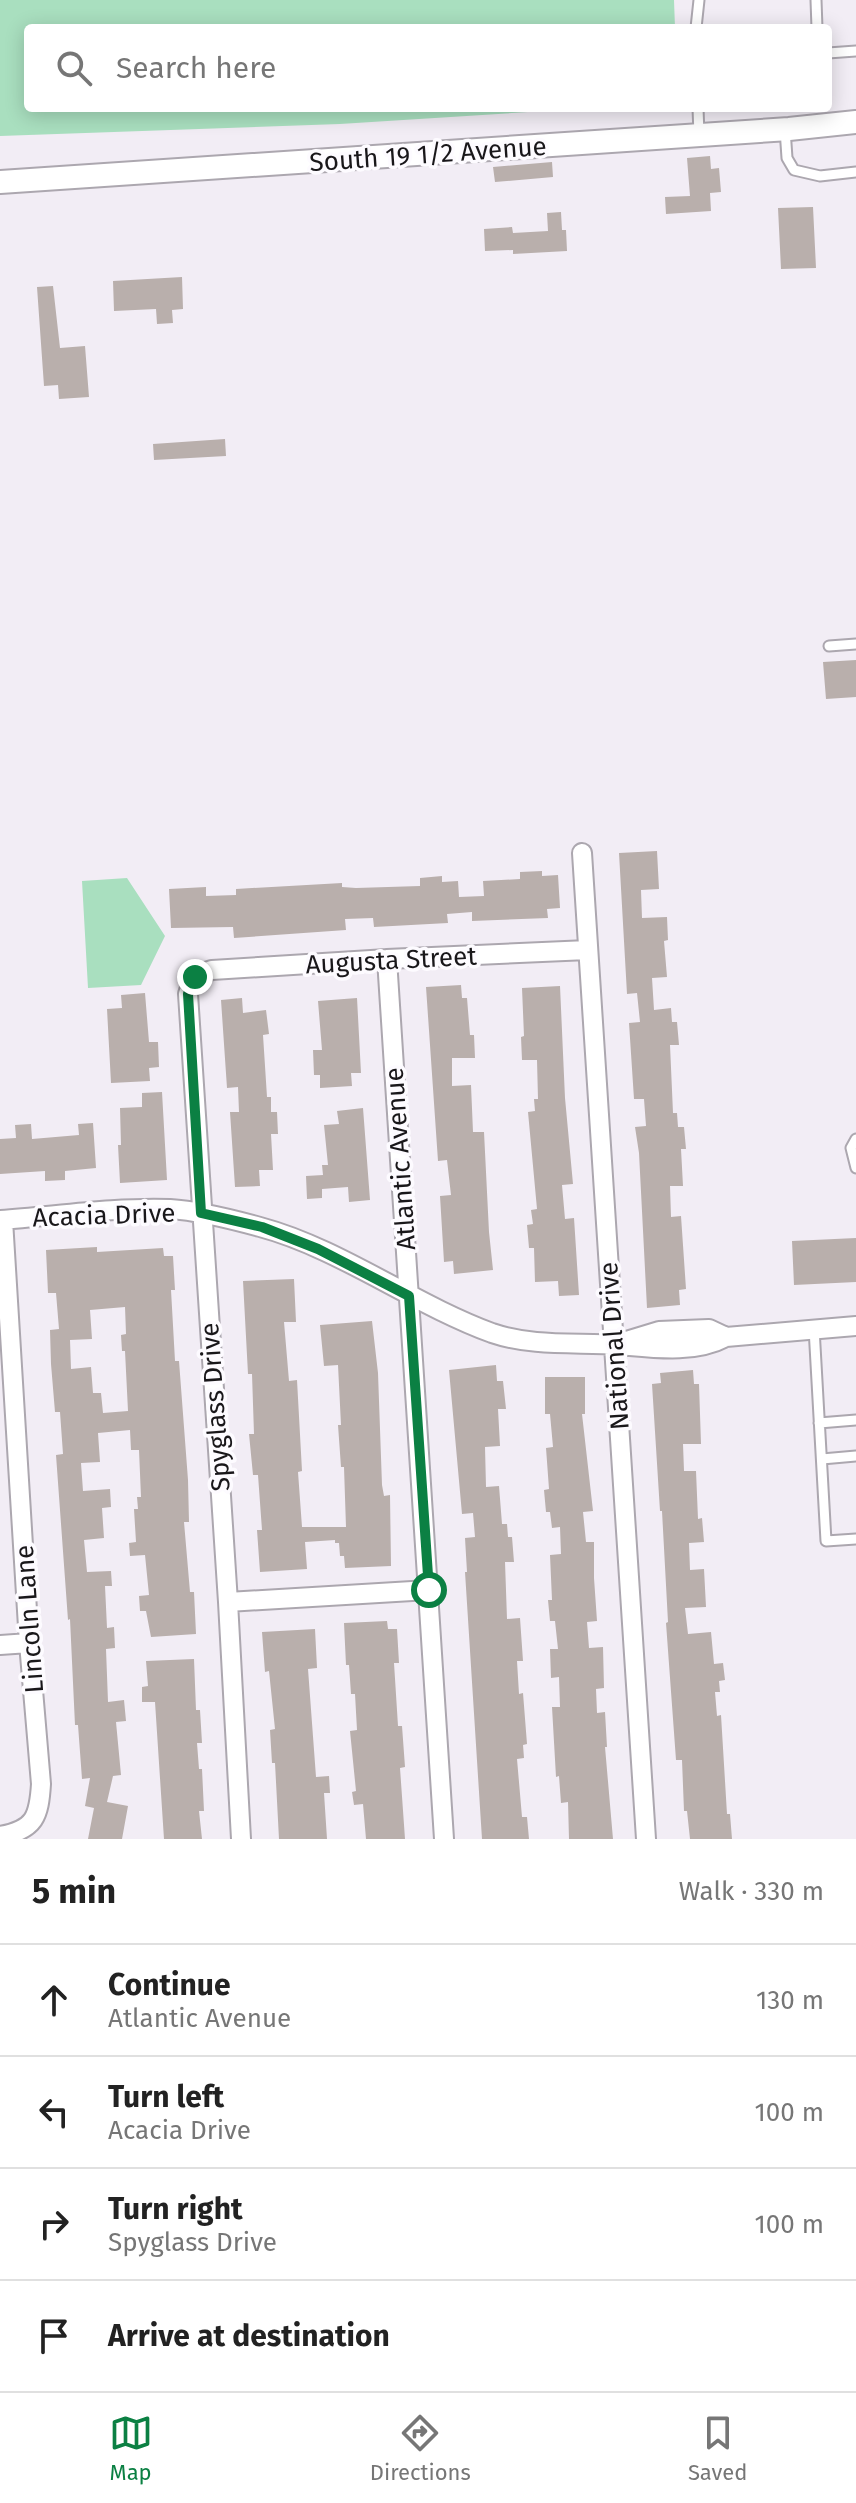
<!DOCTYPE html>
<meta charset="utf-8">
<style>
:root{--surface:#fff;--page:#f2f2f2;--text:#222;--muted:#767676;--line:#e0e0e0;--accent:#0b8043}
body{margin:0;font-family:"Fira Sans",sans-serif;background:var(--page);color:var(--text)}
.stop{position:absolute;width:24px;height:24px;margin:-18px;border:6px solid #0b8043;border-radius:50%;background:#fff}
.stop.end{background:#0b8043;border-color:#fff;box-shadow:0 2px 8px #0008}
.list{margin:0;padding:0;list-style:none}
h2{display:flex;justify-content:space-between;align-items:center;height:104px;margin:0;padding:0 32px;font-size:34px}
h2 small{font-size:26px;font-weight:400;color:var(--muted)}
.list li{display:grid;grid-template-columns:52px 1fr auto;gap:24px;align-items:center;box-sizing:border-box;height:112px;padding:0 32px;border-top:2px solid var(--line)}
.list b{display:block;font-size:30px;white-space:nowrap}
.list p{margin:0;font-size:26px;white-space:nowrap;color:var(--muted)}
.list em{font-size:26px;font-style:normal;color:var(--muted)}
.icon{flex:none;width:44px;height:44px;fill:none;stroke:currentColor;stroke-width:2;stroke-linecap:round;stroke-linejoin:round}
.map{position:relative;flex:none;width:856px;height:1839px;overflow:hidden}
.search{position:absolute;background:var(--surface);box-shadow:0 4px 20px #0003;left:24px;right:24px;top:24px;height:88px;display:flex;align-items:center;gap:20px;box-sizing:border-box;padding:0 28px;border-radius:8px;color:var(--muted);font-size:30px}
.sheet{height:552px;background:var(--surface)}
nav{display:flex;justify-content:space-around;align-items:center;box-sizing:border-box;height:112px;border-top:2px solid var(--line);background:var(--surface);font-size:22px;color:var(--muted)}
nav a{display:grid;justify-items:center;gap:4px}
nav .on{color:var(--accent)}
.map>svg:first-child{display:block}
.green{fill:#a9dfbf}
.building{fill:#b9afac;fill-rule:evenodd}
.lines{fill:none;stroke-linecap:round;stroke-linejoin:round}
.service-casing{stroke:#aca7af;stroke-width:13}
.minor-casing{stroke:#aca7af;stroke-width:22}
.tertiary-casing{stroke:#aca7af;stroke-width:26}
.service{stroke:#fff;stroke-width:9}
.minor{stroke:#fff;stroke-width:18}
.tertiary{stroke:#fff;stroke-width:22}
.route{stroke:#0b8043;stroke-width:10}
.labels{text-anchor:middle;stroke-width:7;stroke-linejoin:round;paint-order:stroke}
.street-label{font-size:26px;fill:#19171a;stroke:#fdfbff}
</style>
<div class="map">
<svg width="856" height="1839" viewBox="0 0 856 1839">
<rect width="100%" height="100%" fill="#f2edf5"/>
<path class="green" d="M0 0H674L675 28H28V108H591L340 124 0 136Z
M127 878 165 936 141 985 88 988 82 881Z"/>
<path class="building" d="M710 156 711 169 719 168 721 192 710 193 711 211 666 214 665 197 690 196 687 158Z
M552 162 553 177 495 182 493 167Z
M813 207 816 268 781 269 778 208Z
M561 212 562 230H566L567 251 513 254V250L485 251 484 229 512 227 513 233 548 231 547 213Z
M182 277 183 309 172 310 173 323 157 324 156 309 114 311 113 281Z
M53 286 60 348 85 346 89 397 59 399 58 385 44 386 37 287Z
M225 439 226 456 154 460 153 444Z
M856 660V697L826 699 823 662Z
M657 851 659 889 641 890 642 918 667 917 668 940 664 941 667 977 652 978 654 1010 671 1008 672 1022H677L679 1045H670L673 1113H677L678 1127H684L686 1149H681L683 1186H670L671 1217 681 1216 686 1289 679 1290 680 1305 647 1308 639 1153 635 1127 646 1126 644 1099H634L629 1023 640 1022 637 993 627 994 619 853Z
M542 871V876L558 875 560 908 547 909 548 918 472 921V912L447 914 448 923 374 927 373 918 345 919 346 930 234 938 233 927 171 928 169 889 206 887V896L236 895V889L342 883V887L356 888 420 886V878L442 876V882L458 881 459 897 484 896 483 881 520 879V872Z
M461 985 462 998H467L470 1035H474L475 1058H452V1086L471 1085 473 1132H484L489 1232 493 1270 454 1274 453 1261 444 1262 440 1196 451 1195 447 1160 438 1161 426 987Z
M560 986 565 1098 573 1184 562 1185 565 1219 574 1218 579 1295 559 1296 558 1281 535 1282 534 1248H529L527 1225 533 1224 531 1210 537 1209 528 1112 535 1111 534 1099H538L537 1060H522L521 1037 524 1036 522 988Z
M145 993 149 1042H158L159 1067 149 1068 150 1081 111 1083 107 1009 122 1008 121 995Z
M242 998 243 1013 266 1010 269 1034 263 1035 267 1097H271V1112H277L278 1134H271L273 1170H259L260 1186 235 1187 230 1112H239L238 1087 227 1088 221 1000Z
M357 998 361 1073H351L352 1086 320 1088V1075H314L313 1050H322L318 1001Z
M162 1092 167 1180 120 1183 118 1145H121L120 1108 142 1107V1093Z
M363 1108 370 1200 349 1202 348 1187 322 1189V1198L307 1199 306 1176 323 1175 322 1165H328L324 1125 339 1124 337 1111Z
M93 1123 96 1168 65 1171V1180L45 1181V1171L0 1174V1139L16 1138 15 1125 31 1124 32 1139 79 1135 78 1124Z
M856 1238V1282L794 1285 792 1241Z
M97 1247V1252L163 1248 164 1256H173L175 1290H171L175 1361H179L188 1480 189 1522H184L190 1592H194L196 1634 151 1637 146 1611H140L139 1596 149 1595 145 1555 130 1556 129 1543 136 1542 134 1509H138L137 1497H141L139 1450H131L130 1430 98 1433 100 1462 81 1463 83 1491 110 1489 111 1507 102 1508 104 1538 84 1540 87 1572 111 1571 112 1586H105L107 1628 114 1627 115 1648 106 1649 108 1702 124 1700 126 1721 116 1722 121 1775 113 1776 107 1802 128 1806 122 1839H88L94 1808 85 1806 90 1778 82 1779 78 1725H75L70 1619 68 1620 56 1455 63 1454 60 1412H55L51 1364 50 1330 59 1329 56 1293H48L46 1250ZM125 1307 126 1334 121 1335 122 1351H125L128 1411 103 1413 101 1393H93L91 1367 71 1369 70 1340 92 1339 90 1310Z
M294 1279 296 1322H284L289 1381 297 1380 302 1471 298 1472 302 1527H346L344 1467H341L338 1425H341L338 1365 324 1366 320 1325 372 1321 378 1373 382 1485 384 1496 390 1495 391 1566 345 1568 344 1556H340L339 1543H335V1540L305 1542 307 1569 260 1572 257 1530H262L258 1475H253L249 1434H254L252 1374H248L243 1281Z
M496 1365 497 1381H503L506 1409H498L500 1446 485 1447 486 1487 499 1486 502 1524H507L508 1537H512L514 1562H505L507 1619 520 1618 523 1661H517L519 1694 523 1693 527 1744 523 1745 524 1758 517 1759 522 1817H527L529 1839H482L465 1572H467L465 1538 475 1537 473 1513 462 1514 449 1370Z
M693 1370 694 1384H699L701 1444H683L684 1471H696L698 1519 702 1518 704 1542 689 1543 690 1570 704 1569 706 1607 685 1608 688 1634 711 1632 714 1664 723 1663 725 1680 719 1681 720 1692H715L717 1716 721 1715 727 1814H730L732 1839H690L687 1811H684L682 1760H676L666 1623 668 1622 662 1511H660L652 1384 661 1383 660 1373Z
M545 1377H585V1414H582L593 1511 583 1512 586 1542H594V1578L597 1621 587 1622 589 1648 603 1647 604 1688 596 1689 597 1713 605 1712 607 1747H605L613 1839H569L568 1802 561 1803 559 1776 556 1777 552 1707H560L559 1677 551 1678 550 1649H558L555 1621H550L548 1600H552L550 1555 561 1554 560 1527 552 1528 550 1512H546L544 1490 549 1489 546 1448 553 1447 550 1414H545Z
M387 1621 388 1629H397L399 1663H394L398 1726H402L405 1767 400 1768 405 1839H366L363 1804 354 1805 352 1792 356 1791 350 1731 357 1730 355 1694H351L349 1665H346L344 1623Z
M315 1629 317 1668 308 1669 316 1777 329 1776 330 1793H324L327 1839H279L275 1763H272L270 1730 275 1729 269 1671 265 1672 262 1632Z
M194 1659 196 1710H200L202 1743H197L199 1769H202L204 1811H199L202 1839H164L155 1702H142V1687L148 1686 146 1661Z"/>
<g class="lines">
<g class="service-casing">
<path id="service" d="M816 0 817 28
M696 28 699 0
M828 53 856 51
M698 108 699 135
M785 129 787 158 794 170 820 176 856 172
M829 646 856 644
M856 1139 851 1148 856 1168
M814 1328 826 1541 856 1539
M819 1423 856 1420
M822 1459 856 1456"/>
</g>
<g class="minor-casing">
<path id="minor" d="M582 853 646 1839
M387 959 444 1839
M0 1220C56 1216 114 1207 170 1209 200 1211 231 1219 260 1227 339 1248 413 1304 492 1333 533 1347 577 1342 619 1345 654 1348 694 1354 726 1337L709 1329 659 1331 613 1345
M726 1337 856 1326
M228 1602 429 1590
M0 1645 29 1643
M0 1836C35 1830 39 1816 41 1784L29 1643 3 1220
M241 1839 228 1602 188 994C192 980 197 974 212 970L387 959 588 950"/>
</g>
<g class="tertiary-casing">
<path id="tertiary" d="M0 182 789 129 856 122"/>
</g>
<use href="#service" class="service"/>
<use href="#minor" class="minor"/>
<use href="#tertiary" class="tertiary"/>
</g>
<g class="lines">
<path class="route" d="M195 977 188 994 201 1213 262 1227 318 1249 409 1296 429 1590"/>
</g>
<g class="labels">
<g class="street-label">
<text transform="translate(428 154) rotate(-4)" y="9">South 19 1/2 Avenue</text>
<text transform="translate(391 960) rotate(-3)" y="9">Augusta Street</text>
<text transform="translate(400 1159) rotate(-94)" y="9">Atlantic Avenue</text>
<text transform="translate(104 1215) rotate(-2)" y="9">Acacia Drive</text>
<text transform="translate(614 1346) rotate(-94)" y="9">National Drive</text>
<text transform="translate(215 1407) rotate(-94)" y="9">Spyglass Drive</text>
<text transform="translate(29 1619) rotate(-94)" y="9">Lincoln Lane</text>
</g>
</g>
</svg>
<div class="stop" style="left:429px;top:1590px"></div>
<div class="stop end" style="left:195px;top:977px"></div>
<div class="search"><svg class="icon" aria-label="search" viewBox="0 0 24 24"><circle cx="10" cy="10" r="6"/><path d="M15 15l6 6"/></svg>Search here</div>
</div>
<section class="sheet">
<h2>5 min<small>Walk · 330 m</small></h2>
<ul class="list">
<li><svg class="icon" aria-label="ahead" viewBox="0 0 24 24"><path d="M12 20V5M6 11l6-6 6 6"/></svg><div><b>Continue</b><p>Atlantic Avenue</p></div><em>130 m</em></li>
<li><svg class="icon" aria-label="left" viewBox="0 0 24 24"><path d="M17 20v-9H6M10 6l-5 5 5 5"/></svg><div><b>Turn left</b><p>Acacia Drive</p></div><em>100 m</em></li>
<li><svg class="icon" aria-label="right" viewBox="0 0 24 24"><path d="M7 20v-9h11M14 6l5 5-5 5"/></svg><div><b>Turn right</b><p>Spyglass Drive</p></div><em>100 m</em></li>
<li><svg class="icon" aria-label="arrive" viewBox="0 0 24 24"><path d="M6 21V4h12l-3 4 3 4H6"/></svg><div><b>Arrive at destination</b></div></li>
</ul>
</section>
<nav>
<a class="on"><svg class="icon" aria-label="map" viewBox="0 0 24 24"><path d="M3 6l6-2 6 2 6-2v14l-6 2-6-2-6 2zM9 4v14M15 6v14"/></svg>Map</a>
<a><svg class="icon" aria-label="directions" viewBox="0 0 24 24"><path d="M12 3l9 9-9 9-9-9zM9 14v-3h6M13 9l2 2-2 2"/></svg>Directions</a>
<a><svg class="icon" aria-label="saved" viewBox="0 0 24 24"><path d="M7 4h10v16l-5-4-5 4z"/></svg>Saved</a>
</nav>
